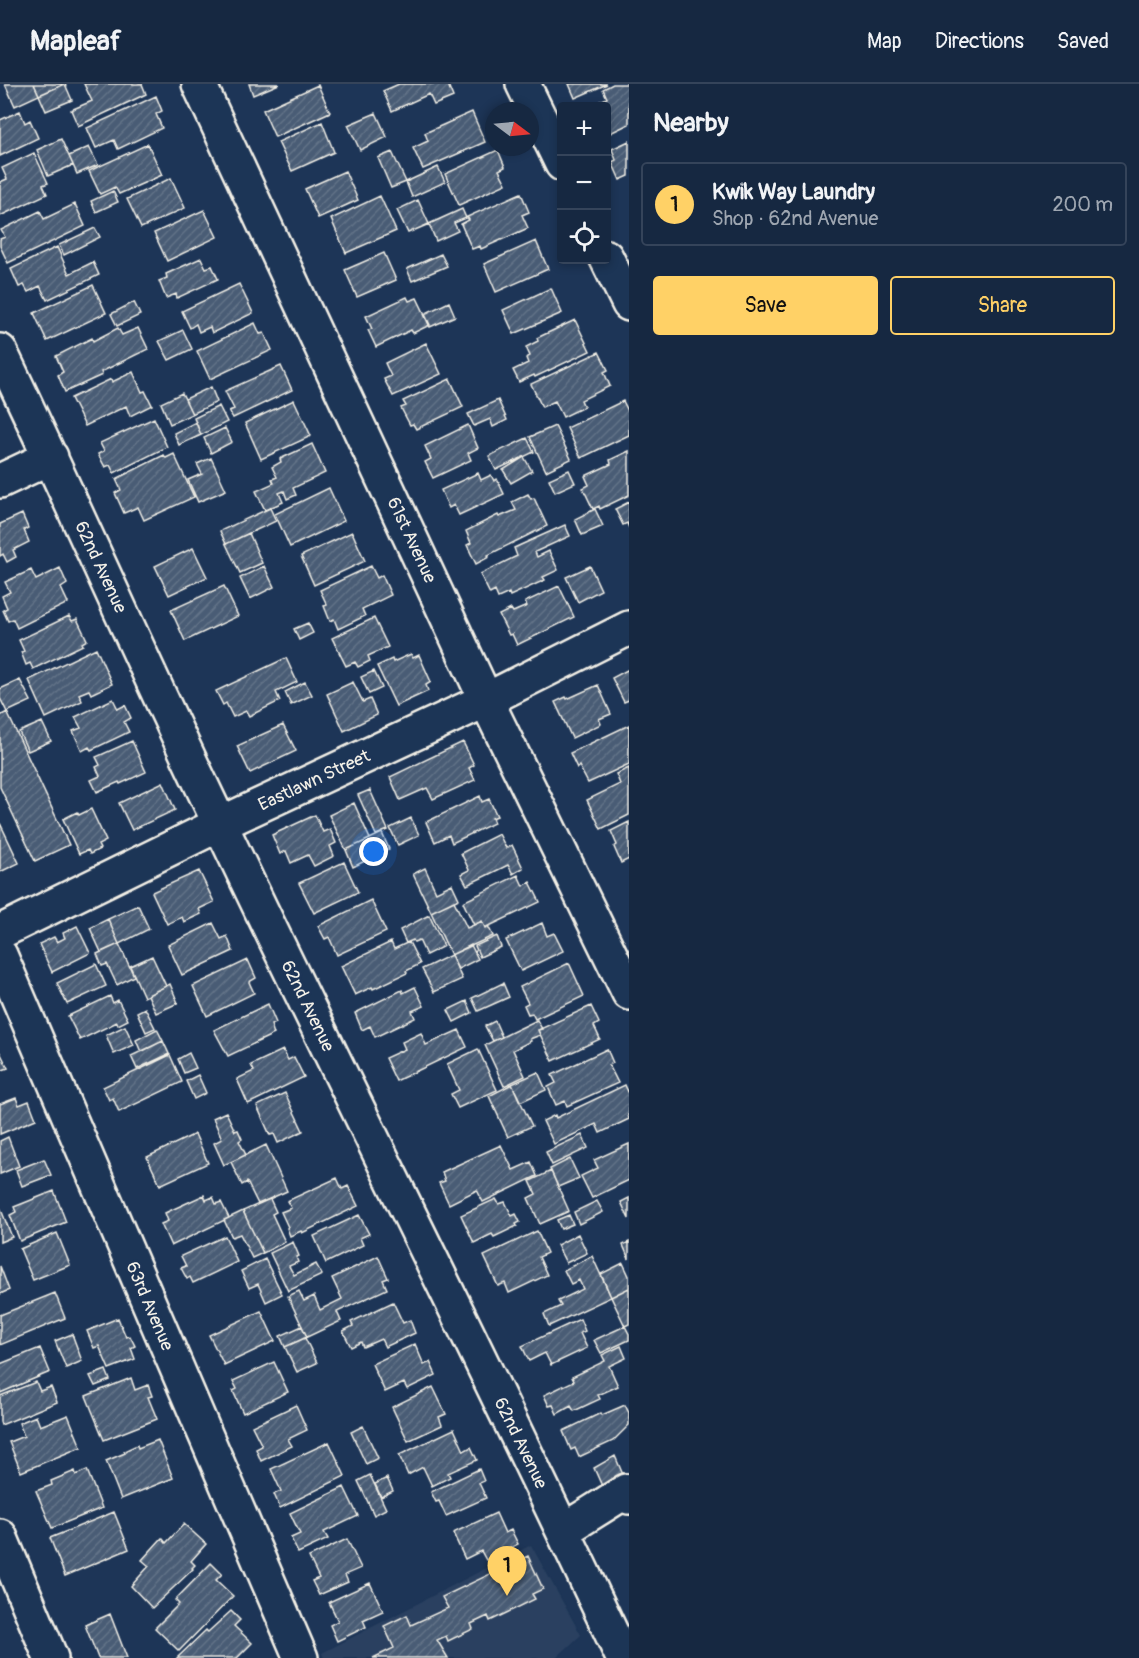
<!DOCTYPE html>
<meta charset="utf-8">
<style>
:root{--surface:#162841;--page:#23344c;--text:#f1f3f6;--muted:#9ea6b1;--line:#35445a;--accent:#ffd166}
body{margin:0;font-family:Pangolin,sans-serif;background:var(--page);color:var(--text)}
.controls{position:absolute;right:18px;top:18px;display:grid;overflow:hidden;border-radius:6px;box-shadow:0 3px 9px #0003}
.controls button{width:54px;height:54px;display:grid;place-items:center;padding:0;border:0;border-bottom:2px solid var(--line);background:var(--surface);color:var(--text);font:30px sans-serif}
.compass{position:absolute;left:485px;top:18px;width:54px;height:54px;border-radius:50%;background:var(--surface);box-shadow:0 3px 9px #0003;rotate:106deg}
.you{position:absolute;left:374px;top:768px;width:21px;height:21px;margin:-15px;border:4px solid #fff;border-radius:50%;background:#1a73e8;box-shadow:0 0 0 9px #1a73e833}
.badge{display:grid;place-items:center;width:39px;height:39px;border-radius:50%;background:var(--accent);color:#111;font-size:20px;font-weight:700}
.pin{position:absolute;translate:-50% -50px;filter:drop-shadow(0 2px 3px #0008)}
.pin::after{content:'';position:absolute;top:32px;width:21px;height:18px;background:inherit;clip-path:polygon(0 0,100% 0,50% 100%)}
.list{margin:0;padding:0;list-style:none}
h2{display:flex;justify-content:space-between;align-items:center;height:78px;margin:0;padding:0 24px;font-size:26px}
h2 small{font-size:20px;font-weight:400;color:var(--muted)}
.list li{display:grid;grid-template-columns:39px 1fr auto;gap:18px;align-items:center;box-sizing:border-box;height:84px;margin:0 12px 12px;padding:0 12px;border:2px solid var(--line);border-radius:6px}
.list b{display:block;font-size:22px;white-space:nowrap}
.list p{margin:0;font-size:20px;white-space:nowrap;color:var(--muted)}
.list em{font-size:20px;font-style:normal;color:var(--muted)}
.actions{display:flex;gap:12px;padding:18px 24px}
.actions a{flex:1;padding:14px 0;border:2px solid var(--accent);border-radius:6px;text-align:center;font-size:21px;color:var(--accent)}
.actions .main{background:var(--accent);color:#111}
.icon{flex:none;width:33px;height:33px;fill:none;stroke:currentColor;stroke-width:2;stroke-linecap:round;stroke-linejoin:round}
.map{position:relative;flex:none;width:629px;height:1574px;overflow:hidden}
header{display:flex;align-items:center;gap:36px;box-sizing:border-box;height:84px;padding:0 30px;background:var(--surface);border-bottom:2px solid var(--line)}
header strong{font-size:28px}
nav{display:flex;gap:33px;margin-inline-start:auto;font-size:21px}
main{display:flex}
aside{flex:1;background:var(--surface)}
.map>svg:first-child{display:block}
.built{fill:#2a4060}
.building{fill:url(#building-hatch);stroke:#f4f1e8;stroke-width:1.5}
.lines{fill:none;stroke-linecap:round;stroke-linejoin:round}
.minor-casing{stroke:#f4f1e8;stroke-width:38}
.minor{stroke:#1d3557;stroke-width:33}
.labels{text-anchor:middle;stroke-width:5;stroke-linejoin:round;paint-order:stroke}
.street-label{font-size:18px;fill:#f4f1e8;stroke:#1d3557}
</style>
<header>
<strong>Mapleaf</strong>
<nav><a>Map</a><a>Directions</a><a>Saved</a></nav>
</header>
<main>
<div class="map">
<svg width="629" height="1574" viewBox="0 0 629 1574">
<defs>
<pattern id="building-hatch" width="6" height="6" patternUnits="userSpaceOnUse" patternTransform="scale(1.5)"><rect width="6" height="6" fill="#485b74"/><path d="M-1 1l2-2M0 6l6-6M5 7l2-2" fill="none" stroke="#637388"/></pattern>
</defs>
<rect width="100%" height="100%" fill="#1d3557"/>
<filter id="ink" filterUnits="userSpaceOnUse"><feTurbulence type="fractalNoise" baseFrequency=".0167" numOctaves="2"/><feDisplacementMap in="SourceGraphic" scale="12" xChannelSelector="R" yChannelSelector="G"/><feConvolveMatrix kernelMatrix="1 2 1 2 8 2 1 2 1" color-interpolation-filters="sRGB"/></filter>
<g filter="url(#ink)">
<path class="built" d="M531 1461 581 1551 556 1574H324L322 1569Z"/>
<path class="building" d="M5 0H34L39 11 15 22Z
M34 0H62L63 1 39 11Z
M65 0 72 16 46 27 39 11Z
M84 0H142L146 10 78 42 71 26 92 17Z
M249 0H279L253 11Z
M399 0H451L448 1 453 13 434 21 429 10 392 27 383 7Z
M569 0H607L575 14Z
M613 0H629V40L606 51V22H590L607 14 603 5Z
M318 1 330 28 275 53 263 26Z
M156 12 162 27 156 30 162 44 118 65 114 56 96 64 87 44Z
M20 27 25 39 30 36 38 54 0 72V36Z
M472 28 485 58 423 85 413 64 428 57 425 49Z
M376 29 387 53 360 66 348 41Z
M322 38 334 68 292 87 278 58Z
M61 55 73 81 48 92 37 66Z
M629 57V92L620 96 612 78 616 76 612 65Z
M148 60 162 91 119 110 115 103 100 110 89 87Z
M89 63 98 81 77 90 69 72Z
M498 66 505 83 499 86 506 100 459 121 445 90Z
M392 68 406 98 391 104 378 74Z
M34 69 48 99 43 101 47 110 0 132V98L7 95 2 84Z
M438 83 445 98 412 113 406 98Z
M345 87 358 116 318 134 305 105Z
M171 94 185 124 141 144 127 115Z
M113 107 118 118 96 128 91 117Z
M521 109 529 128 522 131 528 144 481 165 480 162 472 165 461 140 469 136 467 133Z
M380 112 396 147 346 169 331 135Z
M418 116 429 140 408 149 397 126Z
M75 120 85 142 8 179 0 162V155L5 153 1 146 40 127 44 135Z
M462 125 466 134 454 139 458 147 436 157 429 140Z
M204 126 217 153 167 177 154 149Z
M95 144 100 153 64 171 59 161Z
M536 157 548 185 496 208 484 180Z
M57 163 69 190 93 178 99 191 47 216 40 202 28 208 24 201 19 203 11 185Z
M384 169 396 196 357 213 345 186Z
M441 170 447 182 412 197 407 185Z
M201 174 206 184 212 182 218 195 177 214 176 210 166 214 159 197 167 194 166 190Z
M239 200 253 229 212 249 210 243 199 248 196 240 190 244 182 227Z
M93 201 106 229 47 257 34 229Z
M551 204 562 229 514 250 503 226Z
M407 213 409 217 417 214 430 241 413 249 411 246 376 263 368 246 372 245 366 232Z
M134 218 140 231 117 242 111 230Z
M449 218 455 232 430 243 424 230Z
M575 236 590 267 535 293 534 291 519 298 513 286 528 279 526 274 530 272 526 263 538 257 537 254Z
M255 239 260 250 264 249 272 266 210 295 197 267Z
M118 244 122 251 138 244 148 265 101 288 102 291 65 308 58 291 63 288 56 272 92 254 93 257Z
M183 246 192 265 169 276 159 257Z
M426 259 441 290 393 312 384 295 391 292 385 279Z
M599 268 608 286 604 288 610 302 581 316 584 323 563 333 555 317 542 323 531 300Z
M281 282 292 306 233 334 229 327 234 325 225 307Z
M133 288 142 308 145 307 152 321 130 332 126 322 85 342 71 314 111 295 112 298Z
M450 295 463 323 416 345 413 340 410 341 401 324 406 322 403 317Z
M211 303 217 318 192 330 185 315Z
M182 309 192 330 170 340 161 319Z
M294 316 311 352 261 375 245 339Z
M498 316 507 336 493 343 490 335 474 342 468 330Z
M623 317 629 329V351L581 374 567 344Z
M219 322 227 338 201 351 194 334Z
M154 334 167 363 114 389 110 381 105 383 98 370 104 367 100 359Z
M196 338 201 351 179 361 174 349Z
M468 341 478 364 468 369 471 376 433 394 425 378 431 375 425 362Z
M555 342 571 375 546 387 530 353Z
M225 344 232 358 211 369 204 354Z
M527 354 534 368 496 386 489 372Z
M312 360 325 389 293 404 296 411 287 415 284 407 279 409 283 418 265 426 256 407 274 399 272 395 277 393 272 383 281 378 280 375Z
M629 367V411L600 425 599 422 593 425 583 404 589 401 585 392 611 380 610 376Z
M174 370 194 413 144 436 138 423 124 429 115 409 121 406 116 395 164 371 166 374Z
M524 373 532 387 511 399 503 386Z
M211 374 226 406 198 418 188 396 202 390 197 380Z
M569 386 575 399 555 408 549 395Z
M478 389 481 396 491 391 494 397 497 395 504 410 459 431 454 421 449 424 441 406Z
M329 404 344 437 290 463 275 430Z
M528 410 531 415 534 414 547 442 488 471 489 473 476 480 467 461 471 459 466 447 498 431 499 433 516 426 512 418Z
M629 418V444L627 439 623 441 615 425Z
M270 424 276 437 226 460 220 447Z
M595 425 603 442 582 451 575 435Z
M22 430 28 444 24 446 29 458 13 466 16 473 7 478 3 470 0 472V440Z
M565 441 570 452 535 468 537 473 549 467 558 486 543 493 545 496 510 512 509 509 498 514 495 507 490 510 480 490 517 472 514 464Z
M352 448 365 477 314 501 301 472Z
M249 449 262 479 240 489 226 460Z
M193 464 207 493 169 511 155 482Z
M264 482 274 503 250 515 240 494Z
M371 482 377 494 382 491 391 511 362 525 365 532 338 545 334 535 330 537 324 522 327 521 320 506Z
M590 482 601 506 578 518 566 493Z
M60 484 67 500 61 504 68 519 17 544 13 535 8 537 3 526 7 524 2 512 10 508 5 498 31 486 36 496Z
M224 502 238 532 185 557 171 526Z
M559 502 574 533 517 561 512 550 509 551 499 531 511 525 513 528 527 522 525 518Z
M69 532 72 537 77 535 87 556 82 559 83 561 33 585 30 579 26 581 21 568 24 567 19 556Z
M374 534 388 563 368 572 370 577 358 583 355 578 346 582 332 554Z
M308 539 313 549 299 556 294 545Z
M96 564 112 600 91 610 89 606 79 610 82 617 46 634 29 596Z
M411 570 413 574 419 571 431 598 426 601 428 607 396 622 377 582 392 575 393 578Z
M286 574 297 598 276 608 280 617 249 632 246 627 233 633 226 619 223 621 216 607Z
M629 585V616L624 618 612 594Z
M374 587 382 604 369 610 361 593Z
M20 596 31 617 7 628 0 614V605Z
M305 598 312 611 291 621 285 608Z
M353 598 363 618 370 615 377 631 344 647 327 610Z
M598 601 611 630 599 635 601 640 572 654 555 618 566 613 567 615Z
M113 615 118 625 125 621 131 634 124 638 129 648 91 666 89 663 82 667 73 647 81 644 75 633Z
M7 628 69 761 35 777 0 703V632Z
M42 638 51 657 28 667 19 648Z
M283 641 296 667 250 689 237 662Z
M629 641V680L588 699 579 682 577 684 570 669Z
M132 657 146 688 120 700 119 698 97 708 91 696 100 692 96 683 100 681 96 673Z
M463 658 474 681 469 684 475 696 433 715 427 704 400 716 390 693Z
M629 684V731L601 745 587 716 620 700 616 690Z
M163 698 175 726 132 746 119 719Z
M370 706 388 746 376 751 358 711Z
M480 712 482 718 489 715 497 732 492 734 494 739 452 759 449 751 435 758 426 738Z
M354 719 370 755 346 766 329 731Z
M91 725 106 757 98 761 100 765 90 770 88 766 79 770 63 735 77 728 79 731Z
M315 731 323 748 330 745 336 759 330 762 334 772 314 782 308 771 291 779 286 767 280 770 272 751Z
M411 734 419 751 398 761 390 744Z
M629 738V775L621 779 614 763 617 761 611 747Z
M0 739 19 779 0 788Z
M382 749 389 765 353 783 346 766Z
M499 750 506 764 512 761 523 784 513 790 508 781 467 801 461 790 469 786 461 769Z
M344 778 358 808 314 829 299 799Z
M425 784 436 808 452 800 459 815 431 828 413 790Z
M199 787 214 818 199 825 201 830 184 838 182 833 167 840 152 808Z
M518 791 523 802 530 798 540 818 485 844 482 837 474 841 463 818Z
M371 816 386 848 337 871 329 853 325 855 318 842Z
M454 817 467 844 482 837 485 844 488 842 493 852 451 871 431 828Z
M138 821 149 845 119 860 108 835Z
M429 831 444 862 426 871 419 856 414 858 413 856 406 859 400 846Z
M108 835 119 860 101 868 90 844Z
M213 839 221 855 227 852 233 867 182 891 168 861Z
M542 839 547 852 554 849 563 867 521 887 506 856Z
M77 842 90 869 52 888 39 860 54 853 57 858 65 854 63 849Z
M497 852 501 863 480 873 475 862Z
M391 858 394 865 409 858 420 880 406 887 407 889 373 905 372 903 355 911 341 882Z
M119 860 134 892 117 901 107 880 102 882 97 870Z
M471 861 478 875 458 885 451 871Z
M451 871 462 895 434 908 422 885Z
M152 872 166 902 144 913 130 882Z
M248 876 256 894 249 898 254 909 207 932 193 902Z
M569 879 584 912 535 935 532 929 528 930 524 921 528 919 520 903Z
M96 880 106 902 67 920 57 899Z
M503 899 509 913 478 927 472 914Z
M170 900 178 919 156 929 148 911Z
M415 903 424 922 412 927 415 934 375 953 370 942 362 946 355 929 402 906 403 909Z
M110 912 113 919 118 916 128 936 118 941 117 938 80 956 68 932Z
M467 917 472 929 454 938 448 926Z
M268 920 276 939 271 941 274 950 228 972 214 946Z
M591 922 599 939 594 942 600 955 553 977 538 946Z
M145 924 155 944 146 948 137 928Z
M537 936 542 945 538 946 540 951 530 955 531 957 513 966 525 992 504 1002 485 961Z
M495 937 502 953 493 957 485 942Z
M125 942 134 961 114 970 106 951Z
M157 945 163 957 141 968 136 956Z
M459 946 467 963 396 997 385 974 405 965 402 958 421 949 426 961Z
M163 957 169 970 137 985 131 972Z
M478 965 497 1006 458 1024 451 1010 459 1006 447 980Z
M607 965 613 979 609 981 618 999 567 1022 565 1017 556 1021 548 1003 556 999 552 991Z
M283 966 288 976 294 973 304 993 248 1020 237 995 254 987 251 981Z
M0 968 8 984 0 987Z
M189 969 196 984 184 989 178 975Z
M170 971 182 998 119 1028 113 1014 109 1016 103 1003Z
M538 988 546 1006 520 1018 512 1000Z
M198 991 206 1009 194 1015 186 997Z
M512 1000 532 1042 508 1053 489 1012Z
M625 1001 629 1010V1031H628L629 1035 600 1049 596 1040 554 1060 543 1037 555 1031 556 1034Z
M285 1009 303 1047 278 1059 274 1050 270 1051 257 1022Z
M16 1014 19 1021 29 1017 36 1035 0 1050V1020Z
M226 1028 235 1047 238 1046 242 1055 239 1057 246 1071 224 1081 214 1059 222 1055 213 1034Z
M195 1050 208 1079 160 1101 147 1073Z
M582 1051 588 1064 552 1081 546 1068Z
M8 1053 19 1082 0 1090V1057Z
M629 1060V1096L592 1114 581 1092 598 1084 594 1076Z
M266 1061 287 1107 258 1120 247 1098 242 1101 231 1078Z
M501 1061 513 1086 531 1078 537 1092 483 1118 477 1106 449 1120 439 1099 445 1097 442 1088Z
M44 1075 51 1091 22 1102 16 1086Z
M570 1075 579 1094 558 1103 550 1085Z
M551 1087 569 1127 540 1140 528 1114 536 1110 530 1097Z
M337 1094 342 1105 348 1102 358 1122 302 1149 301 1147 290 1152 287 1144 288 1143 281 1128 291 1124 287 1117Z
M54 1107 66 1138 20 1157 10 1131 16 1128 14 1123Z
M204 1111 206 1116 213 1113 216 1120 221 1118 229 1134 171 1162 161 1140 168 1137 165 1129Z
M629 1114V1135L621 1118Z
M270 1115 276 1128 272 1130 285 1158 263 1169 243 1127Z
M496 1115 499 1120 505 1118 512 1132 516 1130 520 1138 516 1140 517 1142 494 1153 492 1150 474 1159 461 1131Z
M597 1117 603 1128 579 1140 574 1128Z
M0 1123 12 1153 0 1158Z
M243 1127 263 1169 252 1174 240 1150 232 1153 224 1136Z
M359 1131 369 1150 360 1154 363 1161 326 1179 314 1152Z
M569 1131 573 1140 561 1145 557 1136Z
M537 1147 547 1169 539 1173 547 1191 509 1209 505 1199 498 1202 484 1172Z
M57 1149 70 1181 33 1196 20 1165Z
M578 1150 587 1169 566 1179 557 1161Z
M225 1152 237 1178 193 1199 190 1193 187 1195 181 1184 186 1182 181 1172Z
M293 1158 299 1172 296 1173 298 1178 289 1182 294 1191 316 1180 322 1191 288 1207 270 1169Z
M629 1158V1175L623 1161Z
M378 1172 388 1194 383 1196 387 1205 337 1228 341 1237 307 1253 288 1212 299 1207 304 1217 314 1212 320 1226 342 1215 332 1194Z
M592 1172 611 1213 549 1242 544 1230 561 1222 558 1217 583 1205 579 1196 571 1200 564 1186Z
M265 1175 282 1210 266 1218 258 1200 249 1204 241 1187Z
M623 1179 629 1192V1204L611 1213 601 1190Z
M0 1182 9 1206 0 1210Z
M629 1204V1240L625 1242 611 1213Z
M55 1209 65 1234 0 1261V1231Z
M393 1218 403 1239 410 1236 415 1249 385 1263 381 1255 363 1263 361 1258 351 1263 343 1247 353 1242 351 1238Z
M261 1227 275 1257 224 1281 209 1251Z
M118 1234 126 1253 130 1252 135 1262 131 1264 135 1275 109 1285 99 1262 94 1264 87 1247Z
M580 1235 585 1247 580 1249 587 1264 551 1281 545 1269 529 1277 522 1262Z
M302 1242 307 1253 285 1263 280 1252Z
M625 1242 629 1250V1256L601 1269 594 1256Z
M72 1250 82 1277 66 1284 55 1257Z
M305 1254 317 1279 297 1288 285 1263Z
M415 1260 424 1281 430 1278 436 1291 407 1305 404 1299 385 1308 372 1280Z
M621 1262 626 1274 609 1282 618 1302 598 1311 600 1315 574 1327 571 1322 557 1330 553 1321 549 1322 544 1311 574 1297 572 1293 605 1277 602 1271Z
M40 1264 50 1288 0 1309V1280Z
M274 1278 288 1308 243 1329 233 1307 237 1305 233 1297Z
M106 1286 110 1296 95 1302 90 1292Z
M131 1294 135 1306 148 1301 152 1312 148 1313 157 1335 104 1356 86 1312Z
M36 1298 40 1307 51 1303 57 1318 1 1341 0 1338V1312Z
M433 1303 446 1330 439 1333 442 1341 408 1357 392 1323Z
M296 1321 307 1346 288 1355 292 1362 261 1377 256 1365 262 1362 252 1342Z
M625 1321 629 1329V1341L613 1357 579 1373 575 1364 571 1366 563 1347 601 1329 602 1331Z
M68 1331 81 1363 21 1388 9 1358 24 1352 19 1339 36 1332 40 1342Z
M363 1342 378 1374 366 1380 351 1348Z
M454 1345 464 1367 471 1363 477 1376 448 1389 450 1393 432 1402 423 1383 408 1391 399 1371Z
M158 1356 173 1394 121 1415 106 1377 125 1369 124 1367 137 1361 138 1364Z
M329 1358 345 1392 280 1424 274 1410 281 1407 271 1385Z
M615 1372 624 1393 602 1402 594 1384Z
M479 1385 484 1397 479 1399 486 1414 446 1432 439 1417 436 1418 431 1408Z
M87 1386 102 1424 52 1444 36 1407 52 1401 51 1397 75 1387 76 1391Z
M370 1391 386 1425 374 1431 358 1397Z
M387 1394 393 1407 381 1413 375 1400Z
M344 1403 358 1432 324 1448 328 1455 298 1469 291 1454 300 1450 290 1429Z
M114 1428 129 1465 65 1492 50 1454Z
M496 1429 505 1449 511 1446 518 1460 486 1476 481 1467 465 1475 453 1449Z
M184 1440 206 1460 191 1477 195 1481 192 1484 193 1485 152 1524 131 1502 149 1482 142 1476 162 1454 166 1459Z
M347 1455 361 1484 345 1491 348 1498 319 1511 312 1497 319 1494 309 1473Z
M528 1472 543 1505 532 1510 535 1515 490 1537 488 1532 471 1540 473 1545 448 1557 446 1552 437 1556 448 1574H373L394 1564 384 1542 407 1531 411 1541 448 1524 442 1513Z
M211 1479 222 1490 216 1496 233 1512 179 1567 155 1544 179 1520 175 1516Z
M370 1499 383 1527 363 1536 366 1543 337 1557 330 1541 338 1537 329 1518Z
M231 1527 240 1536 234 1542 252 1559 237 1574H177L206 1546 208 1548Z
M110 1530 127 1574H98L85 1541Z"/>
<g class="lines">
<g class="minor-casing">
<path id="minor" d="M199 0 486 616 629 909
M523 0 562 80
M606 173 629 220
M0 267C76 425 145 585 221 742 353 1020 493 1295 623 1574
M0 397 51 373
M0 848 220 740 486 616 629 544
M0 871 301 1574
M564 1446 626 1407 629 1413
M0 1452 51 1574"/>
</g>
<use href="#minor" class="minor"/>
</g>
</g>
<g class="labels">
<g class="street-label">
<text transform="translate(412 456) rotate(65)" y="6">61st Avenue</text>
<text transform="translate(101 483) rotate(65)" y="6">62nd Avenue</text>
<text transform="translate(314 696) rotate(-25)" y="6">Eastlawn Street</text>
<text transform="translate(308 922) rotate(64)" y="6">62nd Avenue</text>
<text transform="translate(150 1222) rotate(67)" y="6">63rd Avenue</text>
<text transform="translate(521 1359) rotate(64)" y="6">62nd Avenue</text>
</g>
</g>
</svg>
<div class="controls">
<button>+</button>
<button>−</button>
<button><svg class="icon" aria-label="locate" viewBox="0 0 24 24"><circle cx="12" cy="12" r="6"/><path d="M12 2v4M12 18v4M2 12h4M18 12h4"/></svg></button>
</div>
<svg class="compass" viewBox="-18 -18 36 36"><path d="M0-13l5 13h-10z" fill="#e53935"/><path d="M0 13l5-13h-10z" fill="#9ea6b1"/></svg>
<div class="you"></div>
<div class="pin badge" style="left:507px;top:1512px">1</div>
</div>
<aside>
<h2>Nearby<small></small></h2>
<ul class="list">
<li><span class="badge">1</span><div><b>Kwik Way Laundry</b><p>Shop · 62nd Avenue</p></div><em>200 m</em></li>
</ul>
<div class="actions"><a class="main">Save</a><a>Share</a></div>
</aside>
</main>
